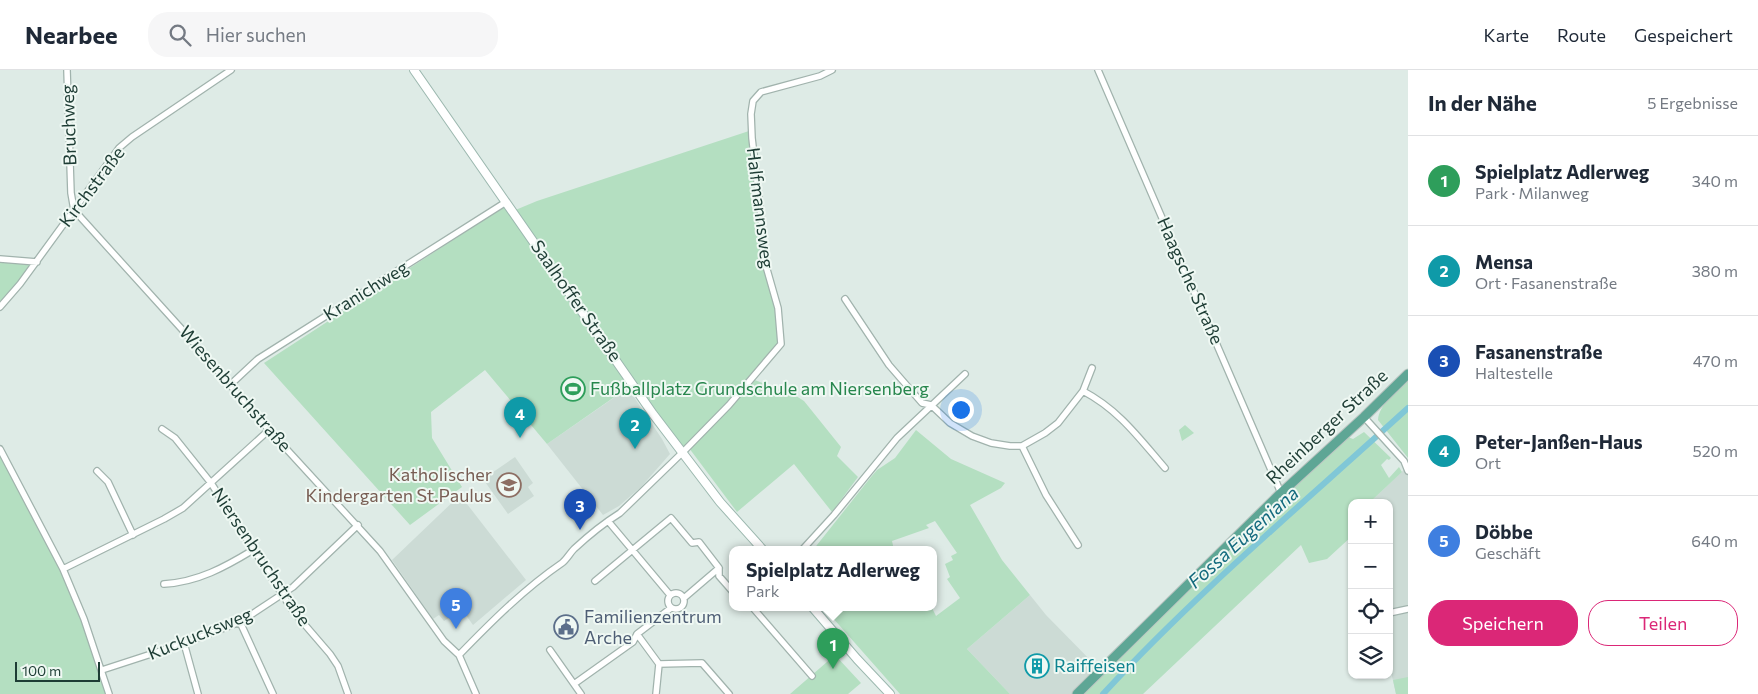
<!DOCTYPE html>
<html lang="de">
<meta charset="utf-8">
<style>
:root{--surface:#fff;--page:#f6f6f7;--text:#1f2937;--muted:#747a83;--line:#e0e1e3;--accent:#db2777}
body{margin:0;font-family:Commissioner,sans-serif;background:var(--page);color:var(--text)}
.controls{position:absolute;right:15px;bottom:15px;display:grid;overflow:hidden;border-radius:10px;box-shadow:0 1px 4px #0004}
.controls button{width:45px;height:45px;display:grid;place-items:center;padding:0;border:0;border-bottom:1px solid var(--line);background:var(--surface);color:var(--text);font:25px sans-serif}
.scale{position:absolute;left:15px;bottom:12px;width:85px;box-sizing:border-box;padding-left:5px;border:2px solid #1e3d35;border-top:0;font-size:14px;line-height:18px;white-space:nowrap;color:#1e3d35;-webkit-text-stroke:4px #eff8f3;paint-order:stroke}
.you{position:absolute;left:960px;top:339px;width:18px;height:18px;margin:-12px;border:4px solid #fff;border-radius:50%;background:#1a73e8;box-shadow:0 0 0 8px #1a73e833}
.badge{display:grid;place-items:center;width:32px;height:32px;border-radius:50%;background:var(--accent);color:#fff;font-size:16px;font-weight:700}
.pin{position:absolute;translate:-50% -41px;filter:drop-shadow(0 1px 2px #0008)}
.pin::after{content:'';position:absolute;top:26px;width:18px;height:15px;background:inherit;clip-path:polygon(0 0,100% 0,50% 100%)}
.popup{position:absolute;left:729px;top:476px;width:208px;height:65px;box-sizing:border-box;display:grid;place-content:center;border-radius:10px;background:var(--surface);filter:drop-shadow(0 1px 4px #0005);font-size:16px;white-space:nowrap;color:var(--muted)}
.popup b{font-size:19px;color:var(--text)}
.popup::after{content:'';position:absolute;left:50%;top:100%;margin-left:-10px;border:10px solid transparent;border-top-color:var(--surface)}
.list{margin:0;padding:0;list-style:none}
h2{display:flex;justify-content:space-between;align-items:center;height:65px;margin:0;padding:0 20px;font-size:21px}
h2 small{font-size:16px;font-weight:400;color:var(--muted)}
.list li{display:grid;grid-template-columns:32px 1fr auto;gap:15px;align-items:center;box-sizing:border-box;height:90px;padding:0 20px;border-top:1px solid var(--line)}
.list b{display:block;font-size:19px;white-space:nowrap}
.list p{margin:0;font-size:16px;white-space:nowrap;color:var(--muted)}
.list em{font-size:16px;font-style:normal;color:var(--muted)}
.actions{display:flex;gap:10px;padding:15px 20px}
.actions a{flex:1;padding:11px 0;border:1px solid var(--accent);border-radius:20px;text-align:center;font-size:18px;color:var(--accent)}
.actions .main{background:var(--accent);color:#fff}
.icon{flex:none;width:28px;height:28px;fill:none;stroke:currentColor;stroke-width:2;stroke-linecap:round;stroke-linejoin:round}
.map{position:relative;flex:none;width:1408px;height:624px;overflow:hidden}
header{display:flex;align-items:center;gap:30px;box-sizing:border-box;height:70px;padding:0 25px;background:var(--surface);border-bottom:1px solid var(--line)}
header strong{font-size:24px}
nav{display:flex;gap:28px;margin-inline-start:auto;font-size:18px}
.search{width:350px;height:45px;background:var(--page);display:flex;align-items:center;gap:12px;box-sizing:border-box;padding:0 18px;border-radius:20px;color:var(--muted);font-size:19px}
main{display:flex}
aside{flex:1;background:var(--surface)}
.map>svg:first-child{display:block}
.built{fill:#ccdbd5}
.green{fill:#b4dfc1}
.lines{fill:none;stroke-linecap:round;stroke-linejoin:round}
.canal{stroke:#80c7d7;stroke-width:6}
.minor-casing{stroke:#a1b3ad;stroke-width:8}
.secondary-casing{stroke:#9cb8af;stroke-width:10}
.primary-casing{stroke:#bcc5c2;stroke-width:11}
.minor{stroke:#fff;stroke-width:5.5}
.secondary{stroke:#fff;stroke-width:8}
.primary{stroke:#5ea695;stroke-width:9}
.labels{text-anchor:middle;stroke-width:4;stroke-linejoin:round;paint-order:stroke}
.street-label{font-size:18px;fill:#1e3d35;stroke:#eff8f3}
.leisure-label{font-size:18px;fill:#27864d;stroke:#eff8f3;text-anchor:start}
.education-label{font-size:18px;fill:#785e54;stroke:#eff8f3;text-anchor:end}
.service-label{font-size:18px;fill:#4e5e75;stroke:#eff8f3;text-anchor:start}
.culture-label{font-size:18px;fill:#0d838f;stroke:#eff8f3;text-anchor:start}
.water-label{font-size:19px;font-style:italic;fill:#136a7e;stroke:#eff8f3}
</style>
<header>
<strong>Nearbee</strong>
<div class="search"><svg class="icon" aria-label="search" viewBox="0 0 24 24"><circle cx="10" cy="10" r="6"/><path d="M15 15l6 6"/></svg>Hier suchen</div>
<nav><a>Karte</a><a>Route</a><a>Gespeichert</a></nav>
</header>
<main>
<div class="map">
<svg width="1408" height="624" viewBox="0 0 1408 624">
<rect width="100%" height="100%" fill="#deebe6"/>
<path class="built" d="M628 318 662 369 670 384 641 417 619 436 603 445 547 374Z
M515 387 533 413 528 417 534 426 508 444 483 409Z
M1408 396V624H1396L1389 593V433H1369Z
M460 425 526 510 473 555 463 541 458 542 444 551 439 545 433 549 392 490Z
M1030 525 1046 545 1101 601 1077 624H1010L967 579Z"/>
<path class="green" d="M752 60 764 191 778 237 781 277 752 309 793 324 804 331 841 377 837 386 858 407 832 442 794 394 737 442 689 378 683 382 633 314 547 374 485 300 431 342 432 368 462 417 410 455 264 293 508 134 513 141 537 131Z
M0 189 37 192 0 237Z
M1408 310V388L1378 350C1379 334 1397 322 1408 310Z
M1185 355 1194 363 1182 371 1179 360Z
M916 360 951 389 1005 413 1001 418 970 435 1002 490 1030 525 967 579 1010 624H900L824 538H932L936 546 960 528 947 509 950 507 945 494 953 490 951 486 957 483 935 451 926 455 929 458 892 471 894 480H813L871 407 877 400 895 388Z
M1364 362 1391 388 1389 390 1387 389 1381 395 1389 408 1399 397 1402 402 1369 433H1352V466L1327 489 1309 493 1301 475 1143 624H1082L1283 426 1348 367 1353 369Z
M0 379C41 459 82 538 109 624H0Z
M835 585 861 613 848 624H790Z
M1408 607V624H1396L1393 610Z"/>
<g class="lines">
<path class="canal" d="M1103 624C1198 521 1305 432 1408 338"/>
<g class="minor-casing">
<path id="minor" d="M67 0 71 123 74 140 188 266 269 360 380 481 444 571 459 585 476 624
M1098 0 1281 423
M0 189 37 192
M845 229 889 295 922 333 931 335
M0 237 20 214 119 78 132 67 231 0
M230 315 258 289 506 132
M1083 321C1119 340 1139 368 1165 398
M931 335 950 353 972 366 991 373 1010 376H1022L1045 363 1058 353 1083 321 1092 298
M1364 347 1404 391 1408 401
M162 359 175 368 211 413 293 541 330 584 338 596 348 624
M1022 376 1046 425 1078 475
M0 379 63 499 84 549 109 624
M97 401 108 412 133 465
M608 451 670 525
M802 480 834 445 897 368 965 304
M63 499 164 449 183 438 269 360
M595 511 671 448 692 473 699 472 719 498V506L733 522
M164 514C198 512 225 497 253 480
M668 531a8 8 0 1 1 16 0a8 8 0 1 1-16 0Z
M684 528 719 498
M753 538 812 606
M1389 543 1408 539
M240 552 273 624
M637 564 659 594 702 593 729 624
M184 573 198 624
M550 580 581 624
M459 585C491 552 524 519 562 493 567 489 570 483 574 479 588 466 604 453 620 443L683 382 729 335 781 274 778 238 764 189 761 145 752 68 751 44 753 31 761 22 820 6 832 0
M102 600 185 573 240 552 293 517 358 455
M574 614 633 572 637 564 671 538
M656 624 659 594"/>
</g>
<g class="secondary-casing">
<path id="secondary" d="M414 0 653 344 720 432 763 480
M813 538 857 589 890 624"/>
</g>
<g class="primary-casing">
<path id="primary" d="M1077 624 1281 423 1364 347 1408 304"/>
</g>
<use href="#minor" class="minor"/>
<use href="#secondary" class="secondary"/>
<use href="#primary" class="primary"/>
</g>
<defs>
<g id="stadium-ring" transform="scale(1.25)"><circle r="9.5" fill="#eff8f3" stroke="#2e9e5b" stroke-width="1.5"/><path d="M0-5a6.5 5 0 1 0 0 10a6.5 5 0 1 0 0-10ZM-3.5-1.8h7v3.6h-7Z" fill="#2e9e5b"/></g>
<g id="school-ring" transform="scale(1.25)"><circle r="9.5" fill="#eff8f3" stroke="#8d6e63" stroke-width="1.5"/><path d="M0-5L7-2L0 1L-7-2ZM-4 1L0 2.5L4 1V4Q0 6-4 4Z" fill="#8d6e63"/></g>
<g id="civic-ring" transform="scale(1.25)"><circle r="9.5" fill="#eff8f3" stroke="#5c6f8a" stroke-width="1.5"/><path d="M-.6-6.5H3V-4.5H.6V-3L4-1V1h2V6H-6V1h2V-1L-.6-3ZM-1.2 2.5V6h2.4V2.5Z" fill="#5c6f8a"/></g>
<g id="building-ring" transform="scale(1.25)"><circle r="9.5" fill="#eff8f3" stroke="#0f9aa8" stroke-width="1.5"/><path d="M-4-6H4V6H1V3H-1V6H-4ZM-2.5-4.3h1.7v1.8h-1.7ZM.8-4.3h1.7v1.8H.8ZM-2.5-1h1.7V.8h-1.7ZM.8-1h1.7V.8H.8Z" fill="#0f9aa8"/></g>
</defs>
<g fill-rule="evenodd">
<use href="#stadium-ring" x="573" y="319"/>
<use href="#school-ring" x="509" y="415"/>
<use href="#civic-ring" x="566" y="557"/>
<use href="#building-ring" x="1037" y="596"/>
</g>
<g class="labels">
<g class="street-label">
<text transform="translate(69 55) rotate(-92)" y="6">Bruchweg</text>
<text transform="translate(92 117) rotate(-53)" y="6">Kirchstraße</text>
<text transform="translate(760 138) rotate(83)" y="6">Halfmannsweg</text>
<text transform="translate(1190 211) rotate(66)" y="6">Haagsche Straße</text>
<text transform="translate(366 221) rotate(-32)" y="6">Kranichweg</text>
<text transform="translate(576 231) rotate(55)" y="6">Saalhoffer Straße</text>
<text transform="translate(235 319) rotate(49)" y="6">Wiesenbruchstraße</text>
<text transform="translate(1327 357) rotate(-43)" y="6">Rheinberger Straße</text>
<text transform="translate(261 487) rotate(56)" y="6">Niersenbruchstraße</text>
<text transform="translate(200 564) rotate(-22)" y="6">Kuckucksweg</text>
</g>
<g class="leisure-label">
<text x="590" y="325">Fußballplatz Grundschule am Niersenberg</text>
</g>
<g class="education-label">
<text x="492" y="411">Katholischer<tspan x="492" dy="21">Kindergarten St.Paulus</tspan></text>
</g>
<g class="service-label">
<text x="584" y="553">Familienzentrum<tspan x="584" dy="21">Arche</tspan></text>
</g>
<g class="culture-label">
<text x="1054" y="602">Raiffeisen</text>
</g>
<g class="water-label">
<text transform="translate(1243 467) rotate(-42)" y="7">Fossa Eugeniana</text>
</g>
</g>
</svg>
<div class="controls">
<button>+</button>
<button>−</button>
<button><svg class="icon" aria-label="locate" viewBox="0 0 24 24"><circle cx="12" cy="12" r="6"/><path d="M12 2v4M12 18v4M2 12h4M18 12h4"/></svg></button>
<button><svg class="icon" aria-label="layers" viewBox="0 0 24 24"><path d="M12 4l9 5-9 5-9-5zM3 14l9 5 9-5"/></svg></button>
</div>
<div class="scale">100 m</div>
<div class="you"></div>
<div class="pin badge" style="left:833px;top:599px;background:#2e9e5b">1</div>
<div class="popup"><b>Spielplatz Adlerweg</b>Park</div>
<div class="pin badge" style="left:635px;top:379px;background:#0f9aa8">2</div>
<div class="pin badge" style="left:580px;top:460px;background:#1a4fb4">3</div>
<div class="pin badge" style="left:520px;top:368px;background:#0f9aa8">4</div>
<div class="pin badge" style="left:456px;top:559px;background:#3f7fe0">5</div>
</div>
<aside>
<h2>In der Nähe<small>5 Ergebnisse</small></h2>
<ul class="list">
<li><span class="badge" style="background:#2e9e5b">1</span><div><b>Spielplatz Adlerweg</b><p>Park · Milanweg</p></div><em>340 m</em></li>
<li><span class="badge" style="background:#0f9aa8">2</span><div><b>Mensa</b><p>Ort · Fasanenstraße</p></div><em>380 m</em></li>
<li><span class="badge" style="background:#1a4fb4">3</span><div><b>Fasanenstraße</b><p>Haltestelle</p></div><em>470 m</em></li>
<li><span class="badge" style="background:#0f9aa8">4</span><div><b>Peter-Janßen-Haus</b><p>Ort</p></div><em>520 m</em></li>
<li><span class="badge" style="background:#3f7fe0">5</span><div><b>Döbbe</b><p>Geschäft</p></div><em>640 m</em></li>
</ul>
<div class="actions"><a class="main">Speichern</a><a>Teilen</a></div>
</aside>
</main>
